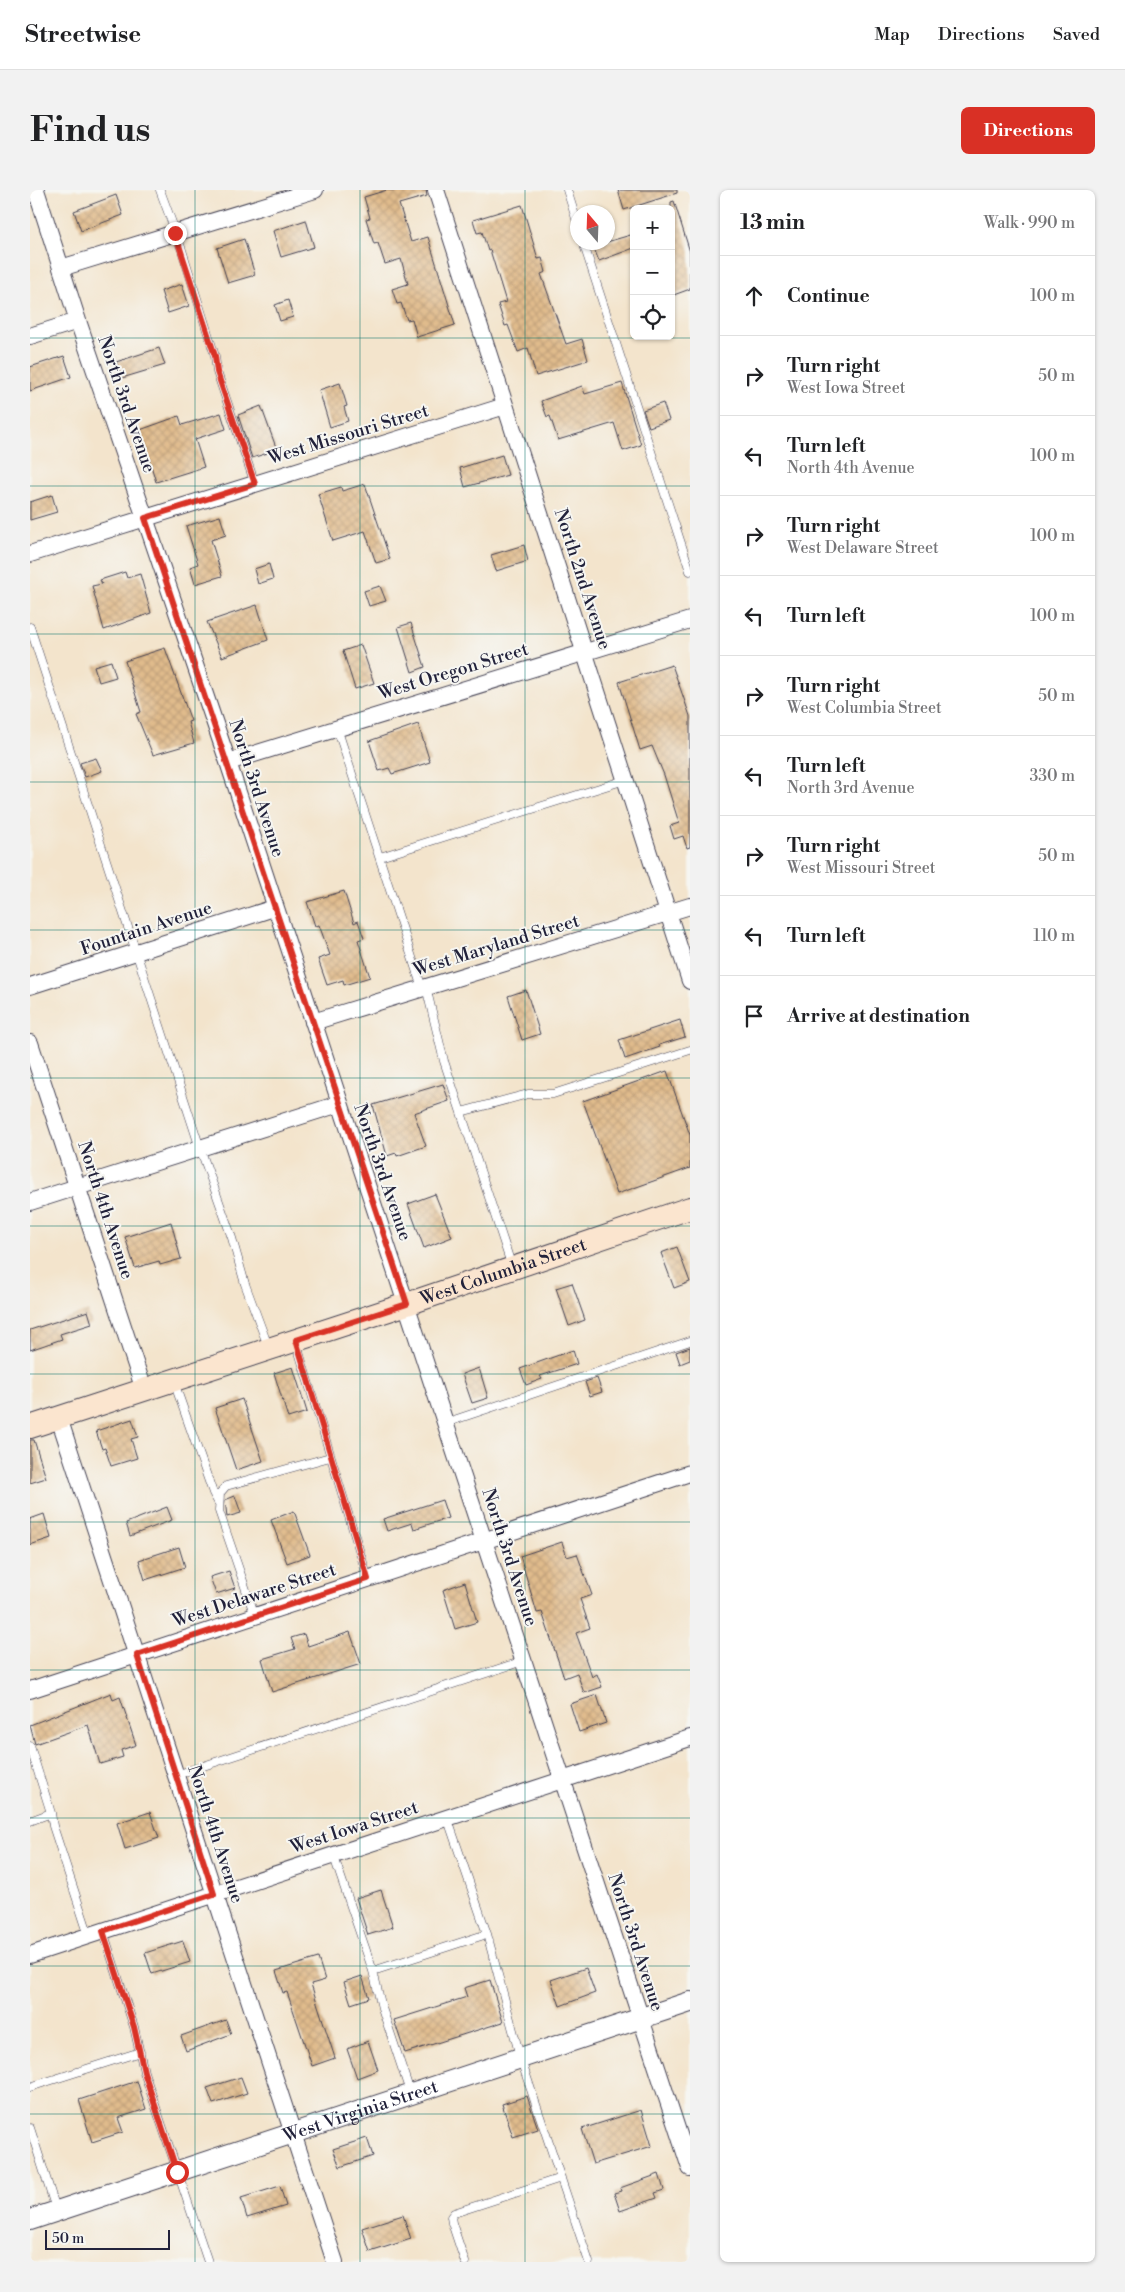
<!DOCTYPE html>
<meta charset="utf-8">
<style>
:root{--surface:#fff;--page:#f2f2f2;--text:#202124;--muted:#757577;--line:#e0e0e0;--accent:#d93025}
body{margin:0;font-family:"Libre Bodoni",serif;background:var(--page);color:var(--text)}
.controls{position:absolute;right:15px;top:15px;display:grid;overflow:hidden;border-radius:8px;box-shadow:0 1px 4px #0004}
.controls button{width:45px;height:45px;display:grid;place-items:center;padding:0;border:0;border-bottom:1px solid var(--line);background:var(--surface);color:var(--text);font:25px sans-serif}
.compass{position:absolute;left:540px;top:15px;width:45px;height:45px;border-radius:50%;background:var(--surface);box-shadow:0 1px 4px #0004;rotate:341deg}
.scale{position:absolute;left:15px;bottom:12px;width:125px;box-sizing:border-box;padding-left:5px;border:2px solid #22223b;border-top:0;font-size:14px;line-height:18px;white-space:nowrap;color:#22223b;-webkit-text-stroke:4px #f6f6f2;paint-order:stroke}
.stop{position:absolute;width:15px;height:15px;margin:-11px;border:4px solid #d93025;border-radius:50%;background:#fff}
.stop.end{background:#d93025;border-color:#fff;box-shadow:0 1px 5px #0008}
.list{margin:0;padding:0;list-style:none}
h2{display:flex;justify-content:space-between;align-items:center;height:65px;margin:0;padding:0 20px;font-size:21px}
h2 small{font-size:16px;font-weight:400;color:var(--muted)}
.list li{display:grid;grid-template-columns:32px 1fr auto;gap:15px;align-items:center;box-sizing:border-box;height:80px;padding:0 20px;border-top:1px solid var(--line)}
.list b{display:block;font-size:19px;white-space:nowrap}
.list p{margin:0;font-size:16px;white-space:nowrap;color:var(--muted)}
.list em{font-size:16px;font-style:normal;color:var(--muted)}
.icon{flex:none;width:28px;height:28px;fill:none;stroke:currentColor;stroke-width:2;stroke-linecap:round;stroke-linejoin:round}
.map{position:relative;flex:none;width:660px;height:2072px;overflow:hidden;border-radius:8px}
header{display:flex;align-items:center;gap:30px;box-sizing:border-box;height:70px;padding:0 25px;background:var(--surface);border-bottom:1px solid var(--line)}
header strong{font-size:24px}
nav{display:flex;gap:28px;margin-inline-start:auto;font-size:18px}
.intro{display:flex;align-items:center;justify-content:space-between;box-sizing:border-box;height:120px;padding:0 30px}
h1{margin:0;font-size:35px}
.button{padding:12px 22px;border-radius:8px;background:var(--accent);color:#fff;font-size:18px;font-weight:700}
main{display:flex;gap:30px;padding:0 30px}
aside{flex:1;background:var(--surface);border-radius:8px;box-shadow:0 1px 4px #0004}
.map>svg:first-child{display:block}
.building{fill:url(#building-cross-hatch)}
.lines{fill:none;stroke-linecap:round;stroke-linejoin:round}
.service-casing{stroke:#413f51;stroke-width:9}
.minor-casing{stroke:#413f51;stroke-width:18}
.tertiary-casing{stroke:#413f51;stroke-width:22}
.secondary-casing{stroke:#413f51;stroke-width:24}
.service{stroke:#fff;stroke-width:8}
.minor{stroke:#fff;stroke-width:16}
.tertiary{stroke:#fff;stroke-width:20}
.secondary{stroke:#fbe5cf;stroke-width:22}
.route{stroke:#d93025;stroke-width:6}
.grid{fill:none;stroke:#0f766e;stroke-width:1;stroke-opacity:0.55}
.labels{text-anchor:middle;stroke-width:4;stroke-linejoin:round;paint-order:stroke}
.street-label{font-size:18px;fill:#22223b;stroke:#f6f6f2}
</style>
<header>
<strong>Streetwise</strong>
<nav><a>Map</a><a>Directions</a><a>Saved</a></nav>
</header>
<div class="intro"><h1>Find us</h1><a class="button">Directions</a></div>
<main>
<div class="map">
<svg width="660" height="2072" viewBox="0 0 660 2072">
<defs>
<pattern id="building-cross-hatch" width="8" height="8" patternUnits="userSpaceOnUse" patternTransform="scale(1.25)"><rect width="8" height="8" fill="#e0bb8c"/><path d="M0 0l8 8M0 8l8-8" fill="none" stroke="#c0a07a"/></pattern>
</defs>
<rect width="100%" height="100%" fill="#f6f6f2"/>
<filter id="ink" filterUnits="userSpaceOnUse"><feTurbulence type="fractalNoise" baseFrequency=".02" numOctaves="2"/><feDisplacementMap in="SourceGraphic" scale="10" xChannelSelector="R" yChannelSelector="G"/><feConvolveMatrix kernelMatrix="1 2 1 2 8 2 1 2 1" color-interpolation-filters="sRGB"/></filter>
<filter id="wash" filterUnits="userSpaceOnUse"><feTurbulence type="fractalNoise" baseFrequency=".0096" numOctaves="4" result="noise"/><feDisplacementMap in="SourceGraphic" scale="20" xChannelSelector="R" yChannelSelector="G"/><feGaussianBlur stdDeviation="1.12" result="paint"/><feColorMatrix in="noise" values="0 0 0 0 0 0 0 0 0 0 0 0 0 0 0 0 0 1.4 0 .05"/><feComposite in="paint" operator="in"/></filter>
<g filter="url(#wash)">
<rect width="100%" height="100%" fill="#f3e4cc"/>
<g id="blocks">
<path class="building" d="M357 0H396L397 6 369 14 381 52 398 47 425 135 387 147 382 129 377 130 371 113 367 114 362 99 378 94 371 69 355 74 348 53 344 54 336 29 340 28 334 7Z
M588 0H647V3L594 20Z
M86 5 93 25 51 41 44 21Z
M644 11 660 62V99L641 106V12Z
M492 15 508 69 512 68 516 82 511 84 536 154 552 149 558 170 506 186 498 158 488 162 478 135 475 136 468 114 476 112 460 60 458 61 452 42 447 43 443 30Z
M276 30 284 57 251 67 243 41Z
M604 44V58L569 71 563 56Z
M214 49 225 85 198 93 187 58Z
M152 94 159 116 138 123 131 101Z
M258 110 263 127 250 131 245 115Z
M129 158 135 175 92 188 86 172Z
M34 166 41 187 0 201V177Z
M310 193 317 216 314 217 318 231 300 237 289 200Z
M592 193 611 255 593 261 584 233 528 250 520 226 517 227 511 211 552 196 555 204Z
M633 213 639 230 619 237 613 220Z
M231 216 247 260 222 268 208 225Z
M191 223 196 239 165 249 174 277 126 292 110 240 149 226 152 235Z
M472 265 478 285 435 297 430 278Z
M335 294 360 369 346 373 335 341 303 351 288 304 311 297 312 301Z
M22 305 27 322 0 330V312Z
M190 326 196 345 181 350 192 386 165 394 160 377 168 374 156 336Z
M494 355 498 371 466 381 461 365Z
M239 374 243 389 228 394 224 379Z
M95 382 97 388 110 384 121 423 74 440 62 396 72 394 70 390Z
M350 396 356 411 339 416 334 401Z
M227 415 238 450 192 467 177 432Z
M381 433 395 477 382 482 368 437Z
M331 455 344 493 325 499 313 461Z
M135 458 161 531 158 532 164 553 123 565 106 524 111 522 95 471Z
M81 471 86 487 69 492 64 476Z
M642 475 660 526V657L657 658 653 646 644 649 640 636 649 633 634 585 622 556 610 560 589 492Z
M388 534 400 572 362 584 359 578 349 581 339 551Z
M66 568 72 581 55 587 50 573Z
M314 701 324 733 328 731 334 748 328 750 340 787 314 795 313 790 297 795 288 769 300 765 289 735 285 736 277 712Z
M496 800 510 844 492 850 478 806Z
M650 830 655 847 629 855 630 857 595 869 589 850Z
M637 881 660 945V978L587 1004 553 911Z
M413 894 419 911 384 923 396 956 367 966 366 963 357 966 343 915Z
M405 1004 422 1047 394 1058 378 1014Z
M141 1032 151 1069 130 1075 129 1071 105 1078 95 1047Z
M647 1057 660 1092 644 1098 631 1063Z
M542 1093 555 1130 539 1136 526 1098Z
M58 1121 62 1134 30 1144 32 1149 0 1160V1140Z
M660 1157V1170L650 1174 646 1162Z
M543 1160 547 1174 510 1186 512 1189 496 1195 490 1179Z
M263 1177 277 1222 258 1228 244 1183Z
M449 1178 458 1208 442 1213 432 1184Z
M567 1188 572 1202 560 1206 555 1192Z
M212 1209 233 1271 206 1280 185 1218Z
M102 1229 108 1247 101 1249 107 1268 81 1276 75 1258 72 1259 66 1241Z
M0 1250H4L16 1288 0 1293Z
M205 1306 211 1323 197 1327 195 1310Z
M412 1310 418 1328 384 1339 382 1333 357 1341 353 1329Z
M137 1317 142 1330 100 1346 96 1333Z
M264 1321 280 1365 257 1373 241 1330Z
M14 1324 21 1348 0 1355V1329Z
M532 1352 537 1367 547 1364 562 1405 550 1409 560 1438 546 1443 562 1487 567 1484 572 1497 554 1503 547 1483 534 1488 512 1422 507 1423 490 1366Z
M149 1357 155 1377 115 1390 109 1370Z
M199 1381 205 1398 186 1404 180 1387Z
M435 1392 447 1432 425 1439 413 1400Z
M320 1442 331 1474 242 1502 232 1469 265 1459 261 1448 274 1444 278 1456Z
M81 1503 83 1510 90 1507 106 1555 91 1560 93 1567 70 1574 58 1535 5 1554 0 1535Z
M567 1505 576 1533 549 1542 540 1514Z
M120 1622 129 1648 95 1659 87 1633Z
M351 1700 363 1737 338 1745 326 1708Z
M153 1751 160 1772 122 1784 115 1763Z
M288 1768 295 1790 281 1794 305 1868 282 1876 257 1802 253 1803 246 1781Z
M556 1778 565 1803 530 1816 521 1790Z
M332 1786 339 1808 321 1814 314 1792Z
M460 1790 473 1832 375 1863 364 1830 437 1807 434 1798Z
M196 1830 201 1844 156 1861 151 1846Z
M338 1851 348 1880 327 1888 317 1859Z
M211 1887 217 1903 183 1914 177 1898Z
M107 1891 116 1919 88 1928 93 1942 62 1952 49 1910Z
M497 1906 508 1939 483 1947 472 1914Z
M611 1920 622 1956 563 1974 552 1939Z
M337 1948 343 1966 310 1977 303 1959Z
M629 1984 634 2000 625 2003 627 2008 590 2021 584 2003 591 2001 590 1998Z
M250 1996 256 2016 217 2028 211 2008Z
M373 2025 381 2049 340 2062 332 2038Z"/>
</g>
</g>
<g filter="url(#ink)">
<use href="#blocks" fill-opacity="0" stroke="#413f51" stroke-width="1"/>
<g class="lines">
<g class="service-casing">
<path id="service" d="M130 0 152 60 185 166 187 182 225 294
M537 0 548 35
M553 52 660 381
M0 437 170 958 202 1048 215 1094 238 1156
M307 538 392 798
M350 667 595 590
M396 797 414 871 482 1077
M431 922 498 904H523L660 860
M266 1152 338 1389
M144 1192 183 1303 188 1312
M415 1233 660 1151
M225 1426 189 1321 190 1303 196 1296 300 1267
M0 1556 21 1623 23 1636 59 1746
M146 1585 493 1471
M417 1627 457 1744 491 1870 559 2072
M0 1631 21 1623
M303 1664 343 1781 352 1818 380 1902
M73 1741 104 1837 114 1882 178 2072
M343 1781 457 1744
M0 1897 110 1862
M0 1938 26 2019
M435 2072 422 2033 421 2027 424 2023 531 1988"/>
</g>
<g class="minor-casing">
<path id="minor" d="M6 0 48 131 198 572 660 1978
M406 0 660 791
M31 78 285 0
M0 146 48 131
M0 364 475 216
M198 572 660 430
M0 796 244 718
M283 832 660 716
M0 853 114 1200
M0 1012 309 914
M29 1228 305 2072
M0 1500 660 1283
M0 1765 660 1548"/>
</g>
<g class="tertiary-casing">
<g id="tertiary">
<path id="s1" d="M0 2030 660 1812"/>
</g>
</g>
<g class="secondary-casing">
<g id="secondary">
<path id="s2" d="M0 1237 377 1114 660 1018"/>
</g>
</g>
<use href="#service" class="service"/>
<use href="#minor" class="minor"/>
<use href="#tertiary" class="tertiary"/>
<use href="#secondary" class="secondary"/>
</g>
</g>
<g class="lines" filter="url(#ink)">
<path class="route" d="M145 43 185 166 187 182 225 294 115 328 377 1114 266 1150 338 1389 107 1465 184 1704 73 1741 104 1837 114 1882 147 1982"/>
</g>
<path class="grid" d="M165 0V2072M330 0V2072M495 0V2072M0 148H660M0 296H660M0 444H660M0 592H660M0 740H660M0 888H660M0 1036H660M0 1184H660M0 1332H660M0 1480H660M0 1628H660M0 1776H660M0 1924H660"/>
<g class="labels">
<g class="street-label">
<text transform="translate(97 214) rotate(71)" y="6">North 3rd Avenue</text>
<text transform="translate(318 244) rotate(-17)" y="6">West Missouri Street</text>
<text transform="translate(553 389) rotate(72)" y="6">North 2nd Avenue</text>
<text transform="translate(423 481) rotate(-17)" y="6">West Oregon Street</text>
<text transform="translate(227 598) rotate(72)" y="6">North 3rd Avenue</text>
<text transform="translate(116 738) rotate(-18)" y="6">Fountain Avenue</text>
<text transform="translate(466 755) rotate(-17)" y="6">West Maryland Street</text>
<text transform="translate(353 982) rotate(71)" y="6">North 3rd Avenue</text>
<text transform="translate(76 1020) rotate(72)" y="6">North 4th Avenue</text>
<text dy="6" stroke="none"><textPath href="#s2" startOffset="498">West Columbia Street</textPath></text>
<text transform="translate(480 1367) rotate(72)" y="6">North 3rd Avenue</text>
<text transform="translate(224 1405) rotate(-18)" y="6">West Delaware Street</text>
<text transform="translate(324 1637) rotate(-18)" y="6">West Iowa Street</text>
<text transform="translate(186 1644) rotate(72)" y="6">North 4th Avenue</text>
<text transform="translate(606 1752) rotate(72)" y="6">North 3rd Avenue</text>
<text dy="6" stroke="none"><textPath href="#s1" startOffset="348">West Virginia Street</textPath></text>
</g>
</g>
</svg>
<div class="controls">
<button>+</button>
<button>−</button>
<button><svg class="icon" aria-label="locate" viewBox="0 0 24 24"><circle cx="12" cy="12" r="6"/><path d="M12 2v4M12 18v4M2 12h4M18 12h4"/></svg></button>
</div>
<svg class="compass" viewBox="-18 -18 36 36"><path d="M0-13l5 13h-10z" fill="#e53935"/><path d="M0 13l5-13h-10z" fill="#757577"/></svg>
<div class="scale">50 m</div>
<div class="stop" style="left:147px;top:1982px"></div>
<div class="stop end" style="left:145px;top:43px"></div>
</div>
<aside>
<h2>13 min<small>Walk · 990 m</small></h2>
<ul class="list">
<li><svg class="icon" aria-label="ahead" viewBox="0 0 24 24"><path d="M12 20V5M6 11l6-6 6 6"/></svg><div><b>Continue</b></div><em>100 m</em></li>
<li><svg class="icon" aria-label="right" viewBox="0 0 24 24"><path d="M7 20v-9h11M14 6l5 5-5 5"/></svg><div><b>Turn right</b><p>West Iowa Street</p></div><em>50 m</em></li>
<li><svg class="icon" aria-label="left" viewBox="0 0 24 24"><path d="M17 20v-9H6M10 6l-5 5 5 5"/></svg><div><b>Turn left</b><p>North 4th Avenue</p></div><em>100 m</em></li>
<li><svg class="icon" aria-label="right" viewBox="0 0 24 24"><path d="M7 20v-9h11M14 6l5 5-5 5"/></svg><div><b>Turn right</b><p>West Delaware Street</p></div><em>100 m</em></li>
<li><svg class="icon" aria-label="left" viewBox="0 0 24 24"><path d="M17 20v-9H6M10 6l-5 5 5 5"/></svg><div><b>Turn left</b></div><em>100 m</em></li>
<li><svg class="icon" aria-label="right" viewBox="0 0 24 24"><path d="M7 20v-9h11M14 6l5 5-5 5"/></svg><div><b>Turn right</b><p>West Columbia Street</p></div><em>50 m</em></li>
<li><svg class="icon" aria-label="left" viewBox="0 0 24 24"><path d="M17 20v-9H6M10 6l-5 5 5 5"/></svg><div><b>Turn left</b><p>North 3rd Avenue</p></div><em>330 m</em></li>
<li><svg class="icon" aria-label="right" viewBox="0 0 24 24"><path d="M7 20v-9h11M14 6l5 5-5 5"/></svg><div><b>Turn right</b><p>West Missouri Street</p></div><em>50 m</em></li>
<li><svg class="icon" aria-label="left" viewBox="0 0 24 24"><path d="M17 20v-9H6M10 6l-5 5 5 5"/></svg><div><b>Turn left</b></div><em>110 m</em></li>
<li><svg class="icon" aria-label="arrive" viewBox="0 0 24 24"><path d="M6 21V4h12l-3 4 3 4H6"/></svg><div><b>Arrive at destination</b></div></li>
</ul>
</aside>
</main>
